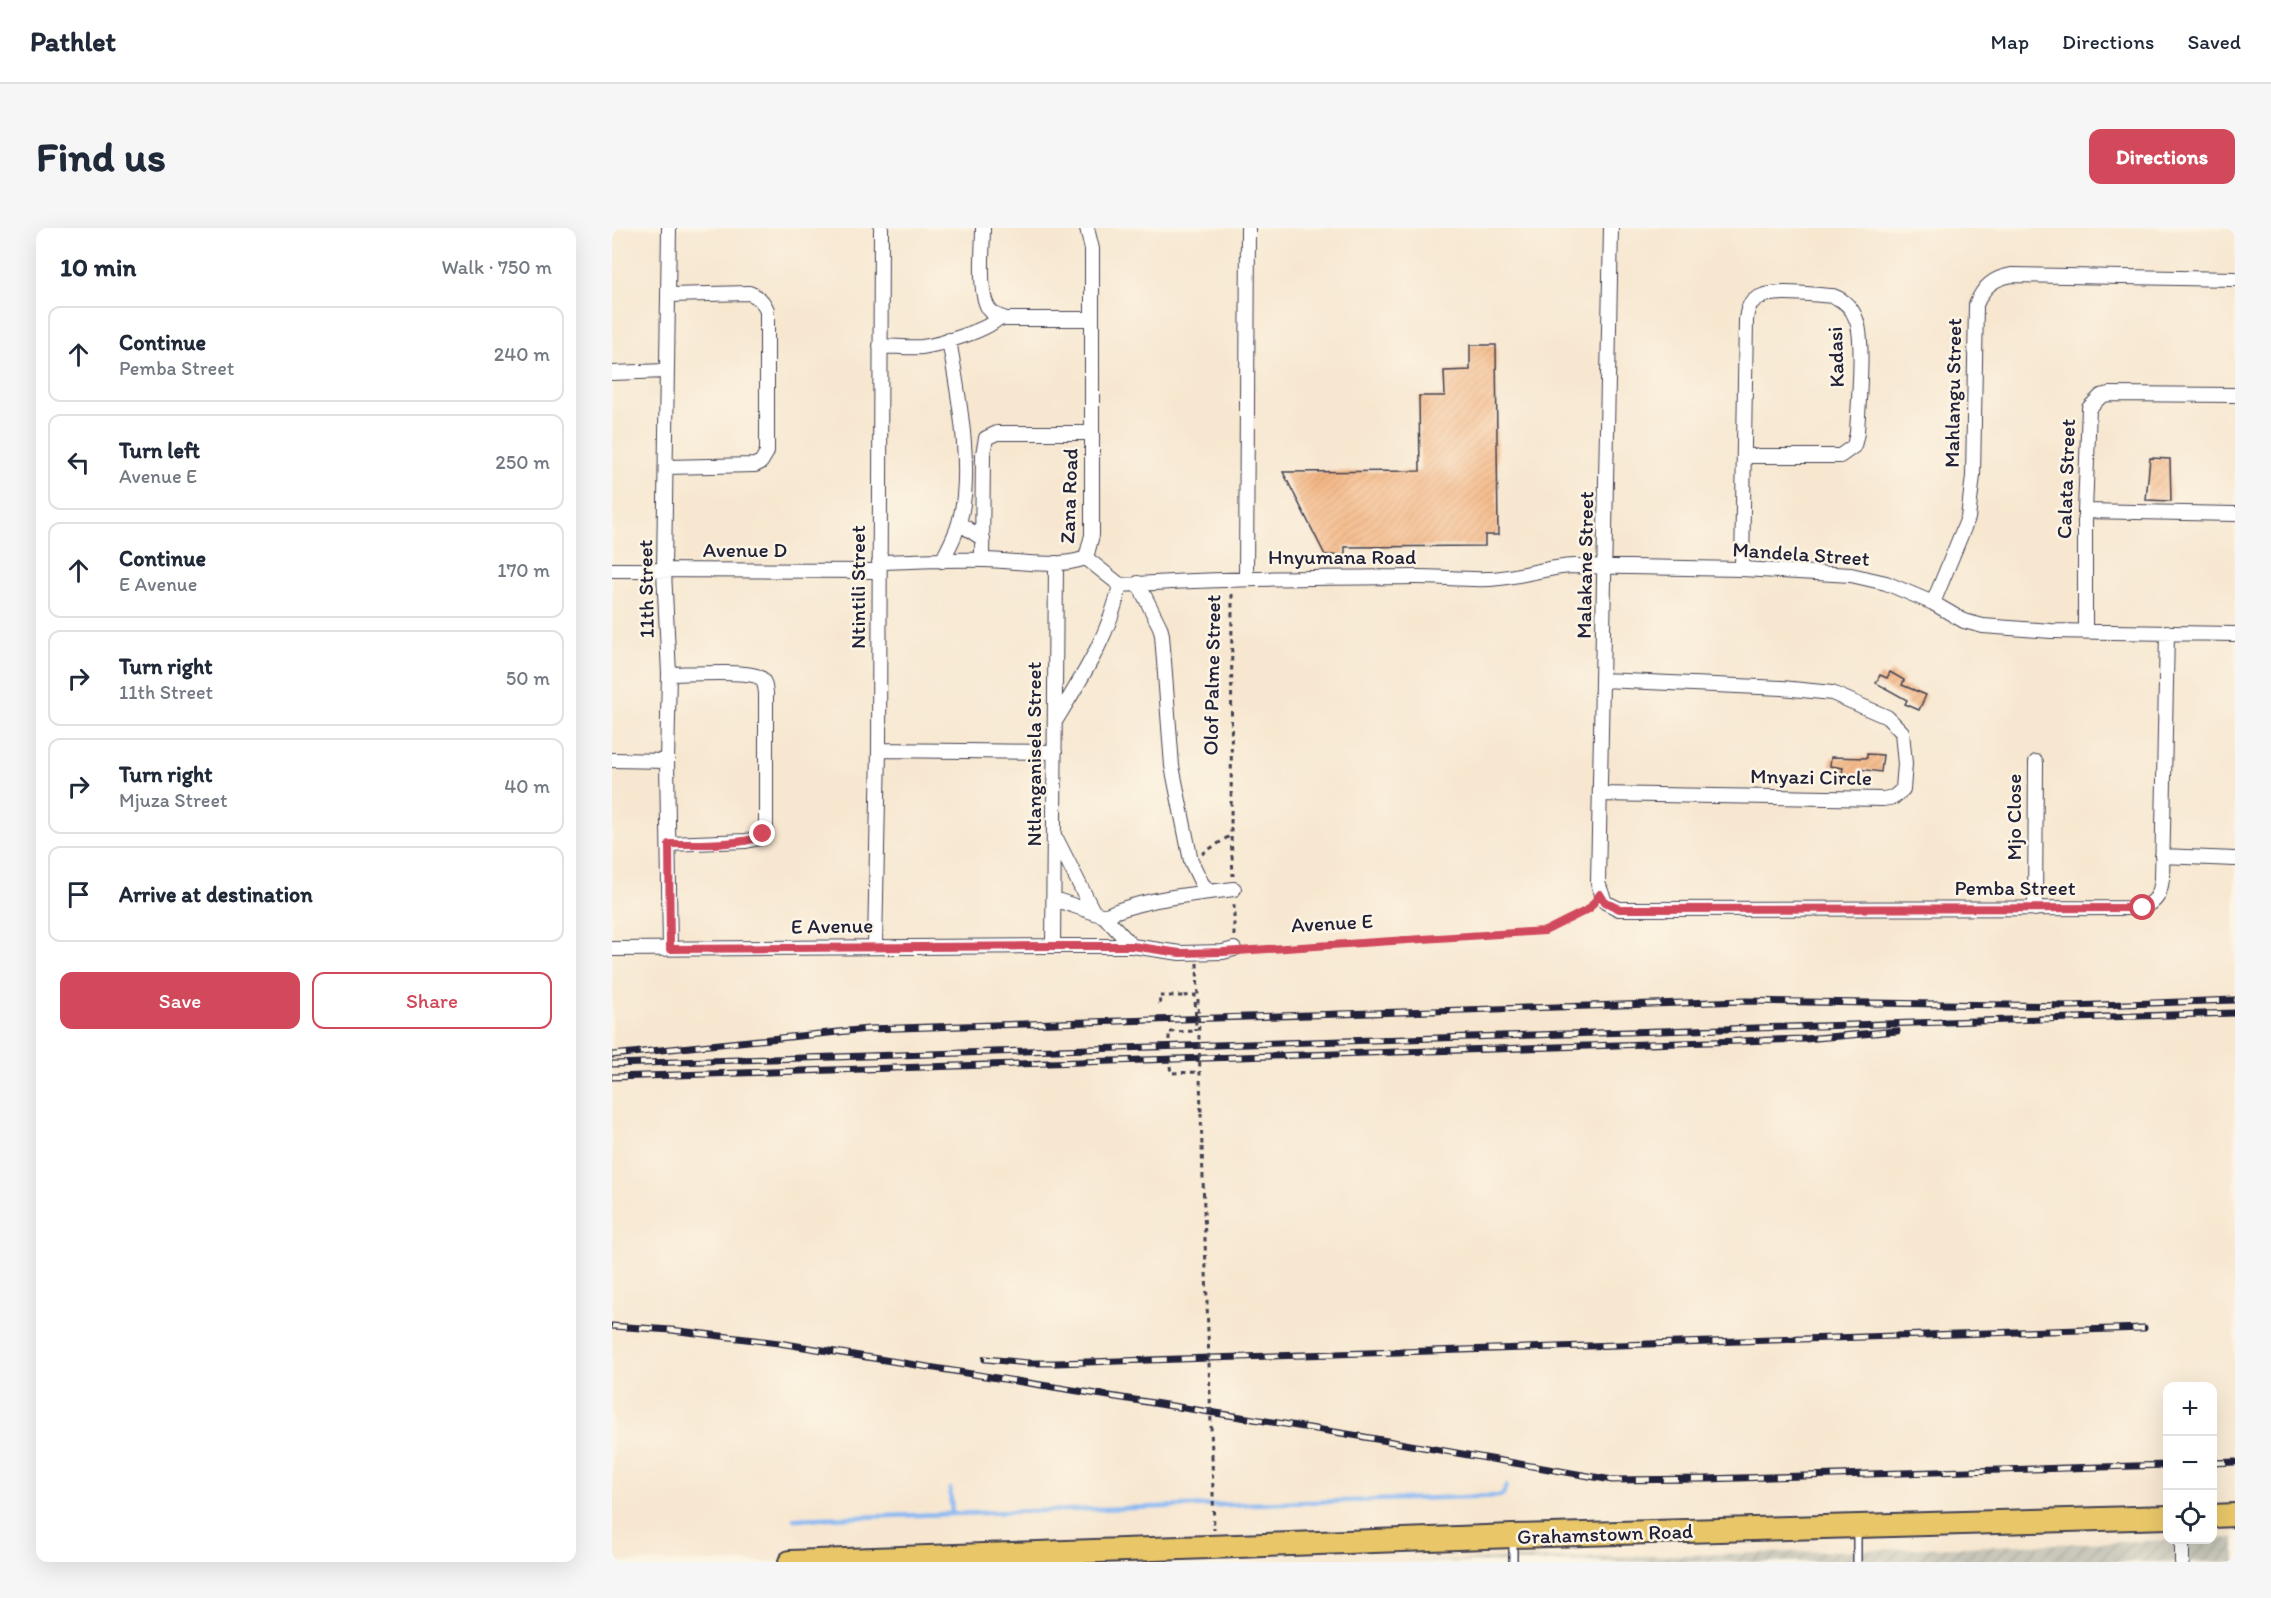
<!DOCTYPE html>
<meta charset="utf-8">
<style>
:root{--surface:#fff;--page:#f6f6f7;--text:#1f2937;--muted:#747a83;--line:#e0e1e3;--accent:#d1495b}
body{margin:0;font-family:Itim,sans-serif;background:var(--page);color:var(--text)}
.controls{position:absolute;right:18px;bottom:18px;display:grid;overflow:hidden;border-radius:12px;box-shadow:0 6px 24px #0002}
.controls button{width:54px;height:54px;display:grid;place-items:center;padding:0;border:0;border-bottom:2px solid var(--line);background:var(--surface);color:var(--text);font:30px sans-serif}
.stop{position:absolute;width:18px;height:18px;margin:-14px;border:4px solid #d1495b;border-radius:50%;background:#fff}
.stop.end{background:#d1495b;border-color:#fff;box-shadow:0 2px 6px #0008}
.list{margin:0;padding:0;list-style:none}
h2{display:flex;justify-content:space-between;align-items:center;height:78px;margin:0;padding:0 24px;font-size:26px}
h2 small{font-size:20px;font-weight:400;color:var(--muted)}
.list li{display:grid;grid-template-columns:39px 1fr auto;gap:18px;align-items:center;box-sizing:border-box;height:96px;margin:0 12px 12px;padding:0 12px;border:2px solid var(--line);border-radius:12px}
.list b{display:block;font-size:22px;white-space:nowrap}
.list p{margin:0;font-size:20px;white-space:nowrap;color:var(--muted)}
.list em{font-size:20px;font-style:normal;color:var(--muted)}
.actions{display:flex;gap:12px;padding:18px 24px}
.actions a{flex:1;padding:14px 0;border:2px solid var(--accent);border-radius:12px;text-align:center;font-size:21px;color:var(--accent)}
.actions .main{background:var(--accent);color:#fff}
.icon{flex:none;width:33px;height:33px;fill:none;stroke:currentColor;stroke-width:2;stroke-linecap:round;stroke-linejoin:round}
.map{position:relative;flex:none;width:1623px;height:1334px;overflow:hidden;border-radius:12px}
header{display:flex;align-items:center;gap:36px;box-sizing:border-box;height:84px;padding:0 30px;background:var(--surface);border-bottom:2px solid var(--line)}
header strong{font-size:28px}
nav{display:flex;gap:33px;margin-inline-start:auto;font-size:21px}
.intro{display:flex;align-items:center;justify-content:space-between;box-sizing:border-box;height:144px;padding:0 36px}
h1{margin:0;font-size:42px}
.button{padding:15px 27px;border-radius:12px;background:var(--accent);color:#fff;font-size:21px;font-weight:700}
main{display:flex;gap:36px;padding:0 36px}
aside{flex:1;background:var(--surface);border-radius:12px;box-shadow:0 6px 24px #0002}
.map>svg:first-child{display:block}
.industrial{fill:url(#industrial-furrows)}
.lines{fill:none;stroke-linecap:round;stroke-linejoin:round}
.stream{stroke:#87b7f2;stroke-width:4.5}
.building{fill:url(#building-hatch)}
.lane-casing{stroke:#424051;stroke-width:10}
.street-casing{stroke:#424051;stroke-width:16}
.primary-casing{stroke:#424051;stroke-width:26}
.path{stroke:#424051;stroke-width:3;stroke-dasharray:4.5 4.5;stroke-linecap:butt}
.lane{stroke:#fff;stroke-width:7}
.street{stroke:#fff;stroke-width:14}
.primary{stroke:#e9c769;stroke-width:22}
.rail-casing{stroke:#22223b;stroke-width:7}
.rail{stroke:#fcf5e5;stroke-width:4.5;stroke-dasharray:14;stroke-linecap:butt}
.path-bridge{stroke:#424051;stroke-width:3;stroke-dasharray:4.5 4.5;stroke-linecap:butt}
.route{stroke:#d1495b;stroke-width:8}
.labels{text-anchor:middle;stroke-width:5;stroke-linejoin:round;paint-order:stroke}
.street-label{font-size:21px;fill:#22223b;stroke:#fcf5e5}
</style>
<header>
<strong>Pathlet</strong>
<nav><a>Map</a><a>Directions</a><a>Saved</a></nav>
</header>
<div class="intro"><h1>Find us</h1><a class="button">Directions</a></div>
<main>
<aside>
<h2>10 min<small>Walk · 750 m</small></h2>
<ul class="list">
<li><svg class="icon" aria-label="ahead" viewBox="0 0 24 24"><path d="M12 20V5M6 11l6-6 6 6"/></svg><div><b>Continue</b><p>Pemba Street</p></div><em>240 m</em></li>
<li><svg class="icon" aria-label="left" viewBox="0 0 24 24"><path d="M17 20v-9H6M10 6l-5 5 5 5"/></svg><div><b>Turn left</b><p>Avenue E</p></div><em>250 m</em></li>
<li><svg class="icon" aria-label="ahead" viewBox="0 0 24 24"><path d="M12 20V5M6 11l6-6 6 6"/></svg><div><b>Continue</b><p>E Avenue</p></div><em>170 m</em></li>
<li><svg class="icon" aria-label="right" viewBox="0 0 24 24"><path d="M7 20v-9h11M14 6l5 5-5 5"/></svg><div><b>Turn right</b><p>11th Street</p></div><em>50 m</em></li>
<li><svg class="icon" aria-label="right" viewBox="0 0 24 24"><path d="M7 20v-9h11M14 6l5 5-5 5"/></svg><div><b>Turn right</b><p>Mjuza Street</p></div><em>40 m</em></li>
<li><svg class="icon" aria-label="arrive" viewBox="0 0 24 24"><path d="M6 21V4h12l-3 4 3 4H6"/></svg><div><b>Arrive at destination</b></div></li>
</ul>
<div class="actions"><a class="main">Save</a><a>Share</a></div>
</aside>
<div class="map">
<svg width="1623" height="1334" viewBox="0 0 1623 1334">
<defs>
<pattern id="industrial-furrows" width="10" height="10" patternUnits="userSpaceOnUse" patternTransform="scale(1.5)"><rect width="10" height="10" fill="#c6c5b8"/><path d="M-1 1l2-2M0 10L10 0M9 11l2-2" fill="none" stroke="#aaa99f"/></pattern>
<pattern id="building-hatch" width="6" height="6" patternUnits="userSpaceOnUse" patternTransform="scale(1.5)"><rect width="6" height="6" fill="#f4b27e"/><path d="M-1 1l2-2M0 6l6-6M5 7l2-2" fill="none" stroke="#d1996e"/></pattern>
</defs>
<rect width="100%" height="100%" fill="#fcf5e5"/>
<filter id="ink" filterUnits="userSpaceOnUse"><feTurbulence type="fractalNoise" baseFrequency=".0167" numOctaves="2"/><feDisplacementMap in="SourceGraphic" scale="12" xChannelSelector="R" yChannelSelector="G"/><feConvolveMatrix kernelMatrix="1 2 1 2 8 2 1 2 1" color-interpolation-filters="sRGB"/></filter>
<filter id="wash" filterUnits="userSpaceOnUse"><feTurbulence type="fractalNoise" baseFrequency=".008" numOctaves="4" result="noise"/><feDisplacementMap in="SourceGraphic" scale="24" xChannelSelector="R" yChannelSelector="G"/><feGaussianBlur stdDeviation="1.35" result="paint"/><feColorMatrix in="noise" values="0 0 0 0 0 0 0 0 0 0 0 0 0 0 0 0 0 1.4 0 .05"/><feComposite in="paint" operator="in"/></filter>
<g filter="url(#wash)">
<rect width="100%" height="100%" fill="#f7e7d0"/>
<path class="industrial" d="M1623 1310V1334H788L1223 1323Z"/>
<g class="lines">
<path class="stream" d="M338 1261 340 1286
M182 1291 887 1268 891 1266 894 1258"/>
</g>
<g id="blocks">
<path class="building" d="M858 117H884L886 307H873V318L733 319V327H713L671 244 808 243 807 168H833L832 143 858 142Z
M1538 230 1558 231 1559 273 1534 272Z
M1278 444 1292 452 1290 457 1314 467 1307 482 1293 476 1295 472 1264 455 1268 447 1275 450Z
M1255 526 1271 527 1269 544 1247 541 1246 547 1230 546 1231 540 1218 538 1219 529 1255 530Z"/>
</g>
</g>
<g filter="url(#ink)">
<use href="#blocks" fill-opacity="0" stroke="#424051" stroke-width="1.5"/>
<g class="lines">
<g class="lane-casing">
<path id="lane" d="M1245 1303V1334
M901 1311V1334"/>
</g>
<g class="street-casing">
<path id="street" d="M57 0 52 343 57 446 55 533 58 721
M371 0C371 20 366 66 377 81 381 87 387 89 394 91H478
M999 0 986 655 993 674 1007 681 1531 680C1545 673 1548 667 1550 651L1555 404
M268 118C282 118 297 120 310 119 326 117 380 101 387 89
M0 145 54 143
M54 239 143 237 149 234 155 224V82C151 73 147 69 137 65L57 67
M1473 283 1623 286
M347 295 371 311
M474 330 508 357C607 350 705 350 804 349 828 349 853 352 877 351 906 350 933 339 962 338L1130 341 1239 347 1274 355 1321 375 1352 393 1371 398 1439 403 1623 406
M370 332 371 226 374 210 385 205H479
M330 333C336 321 343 309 347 295 362 243 346 165 337 112
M267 334C302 333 338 331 373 332 406 333 443 341 474 330L480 307V21L475 0
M1130 341 1134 92C1135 84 1136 76 1144 71 1159 60 1202 67 1221 68 1232 72 1240 80 1244 91 1253 111 1246 180 1245 205L1242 218 1228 228H1133
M0 342 267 343
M634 351 636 0
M526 355 548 399 550 407 560 538 579 633 589 654 597 664 622 661
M1321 375 1356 290 1361 248 1364 77C1371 59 1381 50 1400 47L1623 51
M1473 403V283L1477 180 1489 168 1497 166 1623 167
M444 492C470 449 498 406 508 357
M267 522 443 524
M0 532 55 533
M988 566 1271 571 1282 569 1291 561 1293 536 1290 504 1275 489 1220 465 1170 460 991 452
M445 612 482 685
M57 616 134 613 147 610 154 601V465C153 459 153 452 147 449 134 442 75 446 57 446
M1550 628 1623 631
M442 671 492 688 520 718
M1423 681 1424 534
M492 688C526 673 560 669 597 664
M263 718 267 522 269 0
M441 718 444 335
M0 721 441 718H520L568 725 611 724 622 721
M1570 1312V1334"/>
</g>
<g class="primary-casing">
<path id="primary" d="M1600 1288 1623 1287
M178 1334 901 1308 1556 1289"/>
</g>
<path class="path" d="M620 366 619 607 621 648
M590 626 619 607
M622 708V675
M636 721 933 703 979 679
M548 776 547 768H572
M557 812V804L584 803
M558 838 559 845 588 844
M589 885 590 919
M600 1228 602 1302"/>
<use href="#lane" class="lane"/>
<use href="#street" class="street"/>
<use href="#primary" class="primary"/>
<g class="rail-casing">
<path id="rail" d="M0 827 256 801 1134 773 1459 778 1623 772
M0 836 1623 785
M0 849 1193 811 1285 803
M0 1098 59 1102 167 1115 741 1207 1000 1252 1094 1251 1556 1237
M373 1131 417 1135H444L1532 1100
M1600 1235 1623 1234"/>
</g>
<use href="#rail" class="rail"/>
<path class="path-bridge" d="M585 735 589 885
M572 768 583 767 584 803
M590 919 600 1228"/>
</g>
</g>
<g class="lines" filter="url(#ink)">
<path class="route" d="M151 606C140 618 75 616 57 616L58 721 441 718H520L568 725 611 724 933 703 977 681 988 666 993 674 1007 681 1531 680"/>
</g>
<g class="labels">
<g class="street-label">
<text transform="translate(1224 129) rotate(-92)" y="7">Kadasi</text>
<text transform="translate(1341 165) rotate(-89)" y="7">Mahlangu Street</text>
<text transform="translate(1454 251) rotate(-88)" y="7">Calata Street</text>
<text transform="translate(457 268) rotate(-88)" y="7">Zana Road</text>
<text x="133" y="329">Avenue D</text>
<text transform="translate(1189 326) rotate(4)" y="7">Mandela Street</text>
<text x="730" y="336">Hnyumana Road</text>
<text transform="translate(973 337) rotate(-89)" y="7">Malakane Street</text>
<text transform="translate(246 359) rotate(-90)" y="7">Ntintili Street</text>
<text transform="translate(34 361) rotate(-91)" y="7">11th Street</text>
<text transform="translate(600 447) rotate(-89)" y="7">Olof Palme Street</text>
<text transform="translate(422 526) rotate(-90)" y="7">Ntlanganisela Street</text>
<text transform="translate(1199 549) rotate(1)" y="7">Mnyazi Circle</text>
<text transform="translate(1402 589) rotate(-90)" y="7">Mjo Close</text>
<text x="1403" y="667">Pemba Street</text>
<text transform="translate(720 695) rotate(-3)" y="7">Avenue E</text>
<text transform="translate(220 698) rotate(-1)" y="7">E Avenue</text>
<text transform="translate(993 1306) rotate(-2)" y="7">Grahamstown Road</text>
</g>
</g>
</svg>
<div class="controls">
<button>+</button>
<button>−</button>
<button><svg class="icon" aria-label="locate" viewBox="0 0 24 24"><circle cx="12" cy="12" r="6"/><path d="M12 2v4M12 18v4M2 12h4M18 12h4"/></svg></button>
</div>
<div class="stop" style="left:1531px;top:680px"></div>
<div class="stop end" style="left:151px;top:606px"></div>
</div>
</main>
